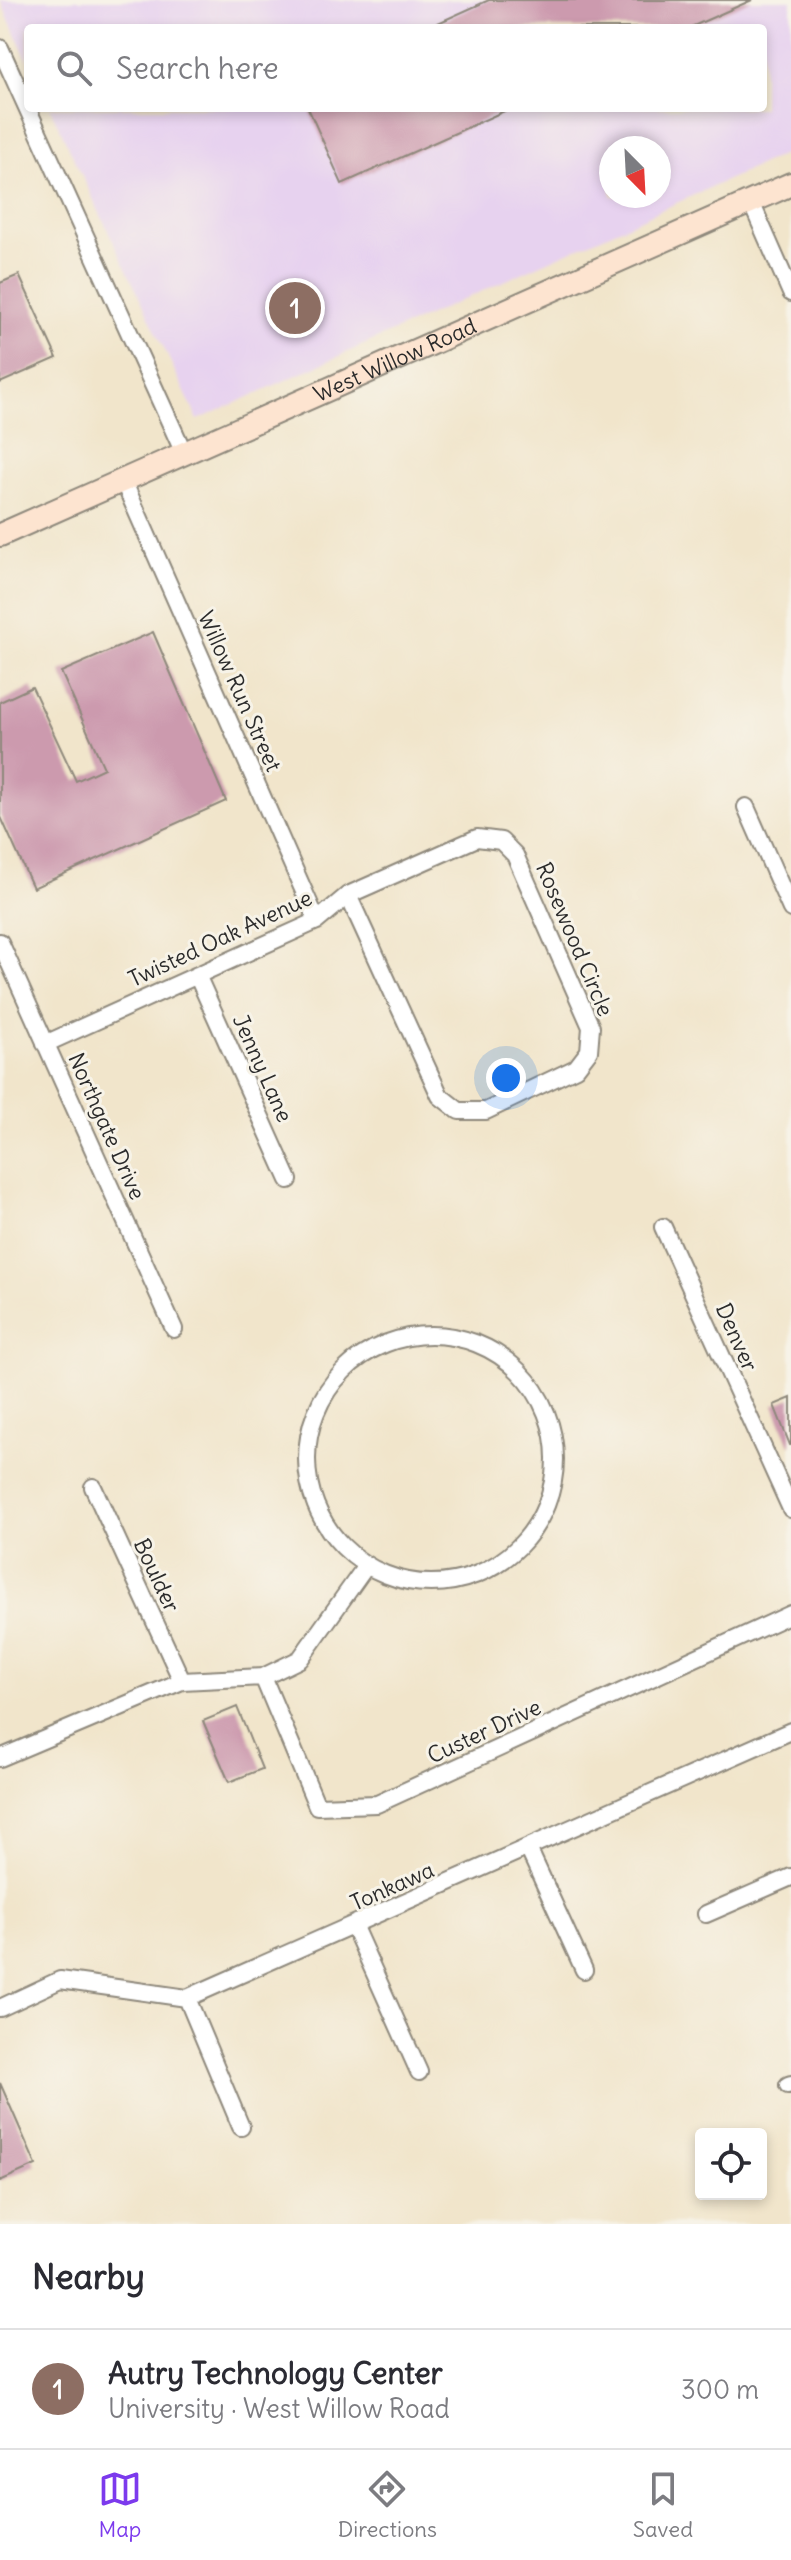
<!DOCTYPE html>
<meta charset="utf-8">
<style>
:root{--surface:#fff;--page:#f7f7f7;--text:#2b2b33;--muted:#7c7c81;--line:#e1e1e2;--accent:#7c3aed}
body{margin:0;font-family:Delius,sans-serif;background:var(--page);color:var(--text)}
.controls{position:absolute;right:24px;bottom:24px;display:grid;overflow:hidden;border-radius:8px;box-shadow:0 4px 12px #0003}
.controls button{width:72px;height:72px;display:grid;place-items:center;padding:0;border:0;border-bottom:2px solid var(--line);background:var(--surface);color:var(--text);font:40px sans-serif}
.compass{position:absolute;left:599px;top:136px;width:72px;height:72px;border-radius:50%;background:var(--surface);box-shadow:0 4px 12px #0003;rotate:156deg}
.you{position:absolute;left:506px;top:1078px;width:28px;height:28px;margin:-20px;border:6px solid #fff;border-radius:50%;background:#1a73e8;box-shadow:0 0 0 12px #1a73e833}
.badge{display:grid;place-items:center;width:52px;height:52px;border-radius:50%;background:var(--accent);color:#fff;font-size:26px;font-weight:700}
.pin{position:absolute;translate:-50% -50%;border:4px solid #fff;box-shadow:0 2px 8px #0006}
.list{margin:0;padding:0;list-style:none}
h2{display:flex;justify-content:space-between;align-items:center;height:104px;margin:0;padding:0 32px;font-size:34px}
h2 small{font-size:26px;font-weight:400;color:var(--muted)}
.list li{display:grid;grid-template-columns:52px 1fr auto;gap:24px;align-items:center;box-sizing:border-box;height:120px;padding:0 32px;border-top:2px solid var(--line)}
.list b{display:block;font-size:30px;white-space:nowrap}
.list p{margin:0;font-size:26px;white-space:nowrap;color:var(--muted)}
.list em{font-size:26px;font-style:normal;color:var(--muted)}
.icon{flex:none;width:44px;height:44px;fill:none;stroke:currentColor;stroke-width:2;stroke-linecap:round;stroke-linejoin:round}
.map{position:relative;flex:none;width:791px;height:2224px;overflow:hidden}
.search{position:absolute;background:var(--surface);box-shadow:0 4px 12px #0003;left:24px;right:24px;top:24px;height:88px;display:flex;align-items:center;gap:20px;box-sizing:border-box;padding:0 28px;border-radius:8px;color:var(--muted);font-size:30px}
.sheet{height:224px;background:var(--surface)}
nav{display:flex;justify-content:space-around;align-items:center;box-sizing:border-box;height:112px;border-top:2px solid var(--line);background:var(--surface);font-size:22px;color:var(--muted)}
nav a{display:grid;justify-items:center;gap:4px}
nav .on{color:var(--accent)}
.map>svg:first-child{display:block}
.built{fill:#e7d2ef;fill-rule:evenodd}
.building{fill:#cc9aae}
.lines{fill:none;stroke-linecap:round;stroke-linejoin:round}
.minor-casing{stroke:#8e887b;stroke-width:20}
.secondary-casing{stroke:#8e887b;stroke-width:26}
.minor{stroke:#fff;stroke-width:16}
.secondary{stroke:#fde4d0;stroke-width:22}
.labels{text-anchor:middle;stroke-width:6;stroke-linejoin:round;paint-order:stroke}
.street-label{font-size:22px;fill:#2b2b2b;stroke:#f7f3e8}
</style>
<div class="map">
<svg width="791" height="2224" viewBox="0 0 791 2224">
<rect width="100%" height="100%" fill="#f7f3e8"/>
<filter id="ink" filterUnits="userSpaceOnUse"><feTurbulence type="fractalNoise" baseFrequency=".0125" numOctaves="2"/><feDisplacementMap in="SourceGraphic" scale="16" xChannelSelector="R" yChannelSelector="G"/><feConvolveMatrix kernelMatrix="1 2 1 2 8 2 1 2 1" color-interpolation-filters="sRGB"/></filter>
<filter id="wash" filterUnits="userSpaceOnUse"><feTurbulence type="fractalNoise" baseFrequency=".006" numOctaves="4" result="noise"/><feDisplacementMap in="SourceGraphic" scale="32" xChannelSelector="R" yChannelSelector="G"/><feGaussianBlur stdDeviation="1.8" result="paint"/><feColorMatrix in="noise" values="0 0 0 0 0 0 0 0 0 0 0 0 0 0 0 0 0 1.4 0 .05"/><feComposite in="paint" operator="in"/></filter>
<g filter="url(#wash)">
<rect width="100%" height="100%" fill="#f1e5cb"/>
<path class="built" d="M0 0H791V151L198 420 50 108H763V28H28V61ZM611 148H659V196H611Z"/>
<g id="blocks">
<path class="building" d="M489 0H752L689 28H427Z
M308 108H511L342 184Z
M19 275 57 358 0 383V283Z
M153 632 226 801 33 888 0 815V702L32 687 76 781 104 768 61 672Z
M791 1398V1445H790L774 1405Z
M237 1707 262 1769 229 1782 203 1721Z
M0 2083 36 2165 0 2181Z"/>
</g>
</g>
<g filter="url(#ink)">
<use href="#blocks" fill-opacity="0" stroke="#8e887b" stroke-width="2"/>
<g class="lines">
<g class="minor-casing">
<path id="minor" d="M0 48 183 451
M751 202 791 293
M122 478 317 921
M746 807 791 909
M0 942 174 1329
M197 975 289 1180
M45 1044 317 921 348 895 477 838 501 841 515 855 591 1027 589 1051 576 1068 486 1111H459L440 1096 348 895
M663 1227 791 1509
M307 1459a124 124 0 1 1 248 0a124 124 0 1 1-248 0Z
M93 1487 182 1681
M366 1566 300 1659 263 1677 317 1806 377 1804 791 1614
M0 1758 182 1681 263 1677
M529 1850 584 1970
M706 1914 791 1877
M354 1927 419 2072
M187 1998 241 2127
M0 2008 60 1980 187 1998 791 1731
M788 2085 791 2084"/>
</g>
<g class="secondary-casing">
<g id="secondary">
<path id="s1" d="M0 535 791 184"/>
</g>
</g>
<use href="#minor" class="minor"/>
<use href="#secondary" class="secondary"/>
</g>
</g>
<g class="labels">
<g class="street-label">
<text dy="8" stroke="none"><textPath href="#s1" startOffset="432">West Willow Road</textPath></text>
<text transform="translate(240 691) rotate(66)" y="8">Willow Run Street</text>
<text transform="translate(220 938) rotate(-25)" y="8">Twisted Oak Avenue</text>
<text transform="translate(575 939) rotate(67)" y="8">Rosewood Circle</text>
<text transform="translate(263 1068) rotate(66)" y="8">Jenny Lane</text>
<text transform="translate(107 1126) rotate(66)" y="8">Northgate Drive</text>
<text transform="translate(737 1337) rotate(66)" y="8">Denver</text>
<text transform="translate(157 1575) rotate(65)" y="8">Boulder</text>
<text transform="translate(484 1731) rotate(-25)" y="8">Custer Drive</text>
<text transform="translate(392 1886) rotate(-24)" y="8">Tonkawa</text>
</g>
</g>
</svg>
<div class="controls">
<button><svg class="icon" aria-label="locate" viewBox="0 0 24 24"><circle cx="12" cy="12" r="6"/><path d="M12 2v4M12 18v4M2 12h4M18 12h4"/></svg></button>
</div>
<svg class="compass" viewBox="-18 -18 36 36"><path d="M0-13l5 13h-10z" fill="#e53935"/><path d="M0 13l5-13h-10z" fill="#7c7c81"/></svg>
<div class="you"></div>
<div class="pin badge" style="left:295px;top:308px;background:#8d6e63">1</div>
<div class="search"><svg class="icon" aria-label="search" viewBox="0 0 24 24"><circle cx="10" cy="10" r="6"/><path d="M15 15l6 6"/></svg>Search here</div>
</div>
<section class="sheet">
<h2>Nearby<small></small></h2>
<ul class="list">
<li><span class="badge" style="background:#8d6e63">1</span><div><b>Autry Technology Center</b><p>University · West Willow Road</p></div><em>300 m</em></li>
</ul>
</section>
<nav>
<a class="on"><svg class="icon" aria-label="map" viewBox="0 0 24 24"><path d="M3 6l6-2 6 2 6-2v14l-6 2-6-2-6 2zM9 4v14M15 6v14"/></svg>Map</a>
<a><svg class="icon" aria-label="directions" viewBox="0 0 24 24"><path d="M12 3l9 9-9 9-9-9zM9 14v-3h6M13 9l2 2-2 2"/></svg>Directions</a>
<a><svg class="icon" aria-label="saved" viewBox="0 0 24 24"><path d="M7 4h10v16l-5-4-5 4z"/></svg>Saved</a>
</nav>
